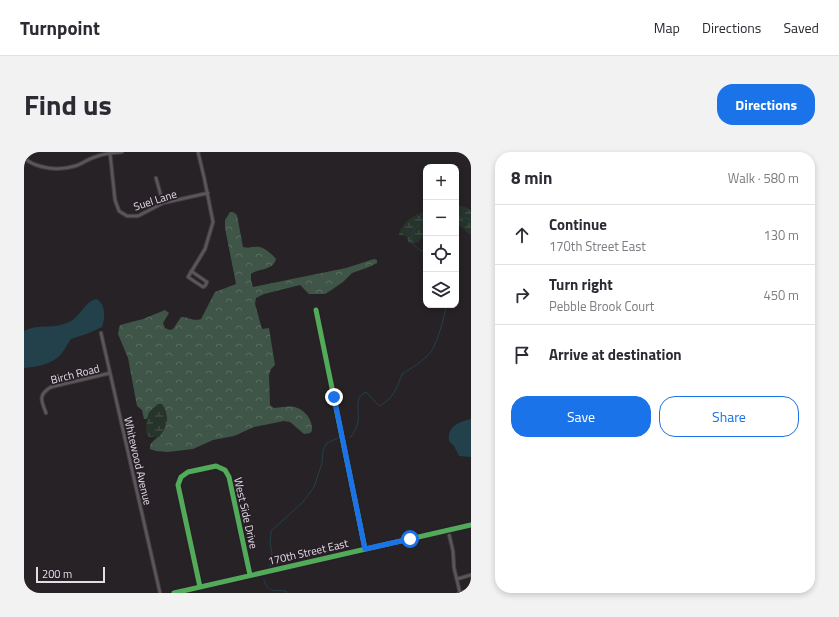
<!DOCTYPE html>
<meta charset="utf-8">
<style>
:root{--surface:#fff;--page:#f2f2f3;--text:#2b2b33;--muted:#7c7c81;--line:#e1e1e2;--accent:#1a73e8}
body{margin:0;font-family:"Titillium Web",sans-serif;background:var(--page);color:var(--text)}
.controls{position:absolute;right:12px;top:12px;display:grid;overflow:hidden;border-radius:8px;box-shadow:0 2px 6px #0003}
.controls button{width:36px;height:36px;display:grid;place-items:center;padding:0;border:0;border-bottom:1px solid var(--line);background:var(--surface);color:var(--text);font:20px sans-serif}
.scale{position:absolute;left:12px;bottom:10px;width:69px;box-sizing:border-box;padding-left:4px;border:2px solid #e4dee3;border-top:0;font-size:11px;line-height:14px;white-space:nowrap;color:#e4dee3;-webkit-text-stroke:3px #282028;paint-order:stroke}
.stop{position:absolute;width:12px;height:12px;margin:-9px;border:3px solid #1a73e8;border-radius:50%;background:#fff}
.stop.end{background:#1a73e8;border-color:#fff;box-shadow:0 1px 4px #0008}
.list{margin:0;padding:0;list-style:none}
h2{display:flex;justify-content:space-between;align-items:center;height:52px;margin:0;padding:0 16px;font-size:17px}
h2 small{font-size:13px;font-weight:400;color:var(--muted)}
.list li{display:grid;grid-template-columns:26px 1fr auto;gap:12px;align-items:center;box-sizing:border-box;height:60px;padding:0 16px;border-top:1px solid var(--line)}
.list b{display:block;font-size:15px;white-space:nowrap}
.list p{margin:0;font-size:13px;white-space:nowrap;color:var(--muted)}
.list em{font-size:13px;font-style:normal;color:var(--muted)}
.actions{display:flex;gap:8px;padding:12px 16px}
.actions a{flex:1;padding:9px 0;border:1px solid var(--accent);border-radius:16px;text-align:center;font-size:14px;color:var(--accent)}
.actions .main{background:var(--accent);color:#fff}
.icon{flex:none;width:22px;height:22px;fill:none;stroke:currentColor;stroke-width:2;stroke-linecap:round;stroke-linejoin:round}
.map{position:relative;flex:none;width:447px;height:441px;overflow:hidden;border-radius:16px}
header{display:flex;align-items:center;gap:24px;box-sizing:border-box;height:56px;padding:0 20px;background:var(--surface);border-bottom:1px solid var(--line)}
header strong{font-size:19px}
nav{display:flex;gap:22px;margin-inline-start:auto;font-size:14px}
.intro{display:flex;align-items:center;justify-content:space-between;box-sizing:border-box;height:96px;padding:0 24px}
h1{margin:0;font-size:28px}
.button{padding:10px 18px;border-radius:16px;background:var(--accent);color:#fff;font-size:14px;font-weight:700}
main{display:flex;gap:24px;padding:0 24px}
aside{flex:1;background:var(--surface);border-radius:16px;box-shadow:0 2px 6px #0003}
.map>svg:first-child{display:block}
.forest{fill:url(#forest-crowns)}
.wetland{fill:url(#wetland-marsh)}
.water{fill:#23414a}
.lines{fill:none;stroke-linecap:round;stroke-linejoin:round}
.stream{stroke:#23414a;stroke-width:1}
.minor-casing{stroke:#423e41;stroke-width:4.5}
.minor{stroke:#5a5659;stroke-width:2.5}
.cycleway-casing{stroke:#282028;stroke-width:8}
.cycleway{stroke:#51ab58;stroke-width:5}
.route{stroke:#1a73e8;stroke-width:5}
.labels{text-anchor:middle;stroke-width:3.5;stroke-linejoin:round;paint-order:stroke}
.street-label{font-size:11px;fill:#e4dee3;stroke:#282028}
</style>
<header>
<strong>Turnpoint</strong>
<nav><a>Map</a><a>Directions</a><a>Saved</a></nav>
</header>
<div class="intro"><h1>Find us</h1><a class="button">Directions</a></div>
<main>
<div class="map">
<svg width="447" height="441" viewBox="0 0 447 441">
<defs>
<pattern id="forest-crowns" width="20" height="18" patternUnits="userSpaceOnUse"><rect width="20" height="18" fill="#3e5547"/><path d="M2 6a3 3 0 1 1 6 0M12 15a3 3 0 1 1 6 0" fill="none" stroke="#5a6d61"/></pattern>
<pattern id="wetland-marsh" width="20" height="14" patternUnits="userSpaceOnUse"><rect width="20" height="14" fill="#27342b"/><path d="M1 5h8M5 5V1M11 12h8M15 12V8" fill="none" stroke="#46514a"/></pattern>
</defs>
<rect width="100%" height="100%" fill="#262226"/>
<path class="forest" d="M206 60H209L213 63 219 95C225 97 230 94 236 95 241 96 249 103 252 107 249 119 235 116 227 122V128L229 135 322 116 350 107 353 108V111L345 115 328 121 319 130 306 139 301 142H285L276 133 240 142 232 146 231 152 238 177 245 176 251 213 247 217 245 223 246 253 250 256C264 255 272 251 283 263 287 269 288 272 288 279L286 281 280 282 266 270 260 269 230 275 210 284 189 288 169 297 144 300 132 299 126 297V293C135 282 141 282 143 265L129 256 125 261 123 267H120L118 258 113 254 104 206 94 182 95 176 96 173 119 167 141 158 145 161 139 171 141 176 146 178 149 177 157 165C165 164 167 170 177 167L191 140 212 132 201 76V68Z"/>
<path class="wetland" d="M432 54 442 55 447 59V83C441 80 439 74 432 73Z
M402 59V76L399 78 400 84 394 90 387 92 385 91 382 84 375 83C378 69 390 63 402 59Z
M134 252H138C146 262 143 276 135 285H125L122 281C122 268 124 260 134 252Z"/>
<path class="water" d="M73 147C82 153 81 166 78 175L65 181 47 187C44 191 41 197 38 201 30 212 13 215 0 216V179C15 171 29 178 45 170 57 165 60 149 73 147Z
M447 267V305L435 304 430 294 425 289C423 274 435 270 447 267Z"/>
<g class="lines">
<path class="stream" d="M432 65 447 67
M402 68C385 76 381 95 402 100
M326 286C330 281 333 275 334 269 336 258 329 246 342 240L355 254C369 247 373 236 378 222 388 216 399 209 406 201 412 195 422 161 422 153
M246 416 248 401 246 391 247 379 279 350 290 335 298 311 299 298 303 291 314 286
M240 428C244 441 250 438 262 439L263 441"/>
<g class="minor-casing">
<path id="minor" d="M86 1 91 48 95 59 103 64H114L139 51 184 41
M0 6C13 17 35 19 51 14 58 12 64 7 71 5 80 1 89 1 98 0
M132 26 139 51
M167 119 183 130 181 134 179 135 164 125 181 97 189 70 180 25 174 0
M292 158 341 397
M77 181 136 441
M22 261C17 248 14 243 27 235L86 221
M424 378 429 399 430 416 436 441
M433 427 447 423
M176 435 154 333 157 325 164 320 192 314 201 318 205 325 226 423
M150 441 447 373"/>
</g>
<use href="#minor" class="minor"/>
<g class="cycleway-casing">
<path id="cycleway" d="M292 158 341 397
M176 435 154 333 157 325 164 320 192 314 201 318 205 325 226 423
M150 441 447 373"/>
</g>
<use href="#cycleway" class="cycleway"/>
</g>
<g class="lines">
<path class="route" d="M310 245 341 397 386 387"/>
</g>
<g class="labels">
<g class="street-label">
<text transform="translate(131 48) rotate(-18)" y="4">Suel Lane</text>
<text transform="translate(51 222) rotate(-14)" y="4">Birch Road</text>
<text transform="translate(114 309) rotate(77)" y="4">Whitewood Avenue</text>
<text transform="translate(222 361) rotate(77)" y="4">West Side Drive</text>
<text transform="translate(284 400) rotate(-13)" y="4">170th Street East</text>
</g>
</g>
</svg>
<div class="controls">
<button>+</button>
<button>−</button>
<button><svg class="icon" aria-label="locate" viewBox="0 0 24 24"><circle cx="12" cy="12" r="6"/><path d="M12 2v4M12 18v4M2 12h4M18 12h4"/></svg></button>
<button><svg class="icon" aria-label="layers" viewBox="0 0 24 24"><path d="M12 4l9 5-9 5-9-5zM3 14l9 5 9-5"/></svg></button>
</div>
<div class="scale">200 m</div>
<div class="stop" style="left:386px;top:387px"></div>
<div class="stop end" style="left:310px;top:245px"></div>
</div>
<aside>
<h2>8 min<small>Walk · 580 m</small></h2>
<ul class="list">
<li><svg class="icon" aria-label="ahead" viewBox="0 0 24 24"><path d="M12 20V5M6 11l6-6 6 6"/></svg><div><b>Continue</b><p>170th Street East</p></div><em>130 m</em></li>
<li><svg class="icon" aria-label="right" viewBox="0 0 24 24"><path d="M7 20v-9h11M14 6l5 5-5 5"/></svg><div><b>Turn right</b><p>Pebble Brook Court</p></div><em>450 m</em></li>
<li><svg class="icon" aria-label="arrive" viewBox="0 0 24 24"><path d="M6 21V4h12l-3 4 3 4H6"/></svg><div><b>Arrive at destination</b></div></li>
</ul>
<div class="actions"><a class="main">Save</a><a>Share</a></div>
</aside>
</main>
